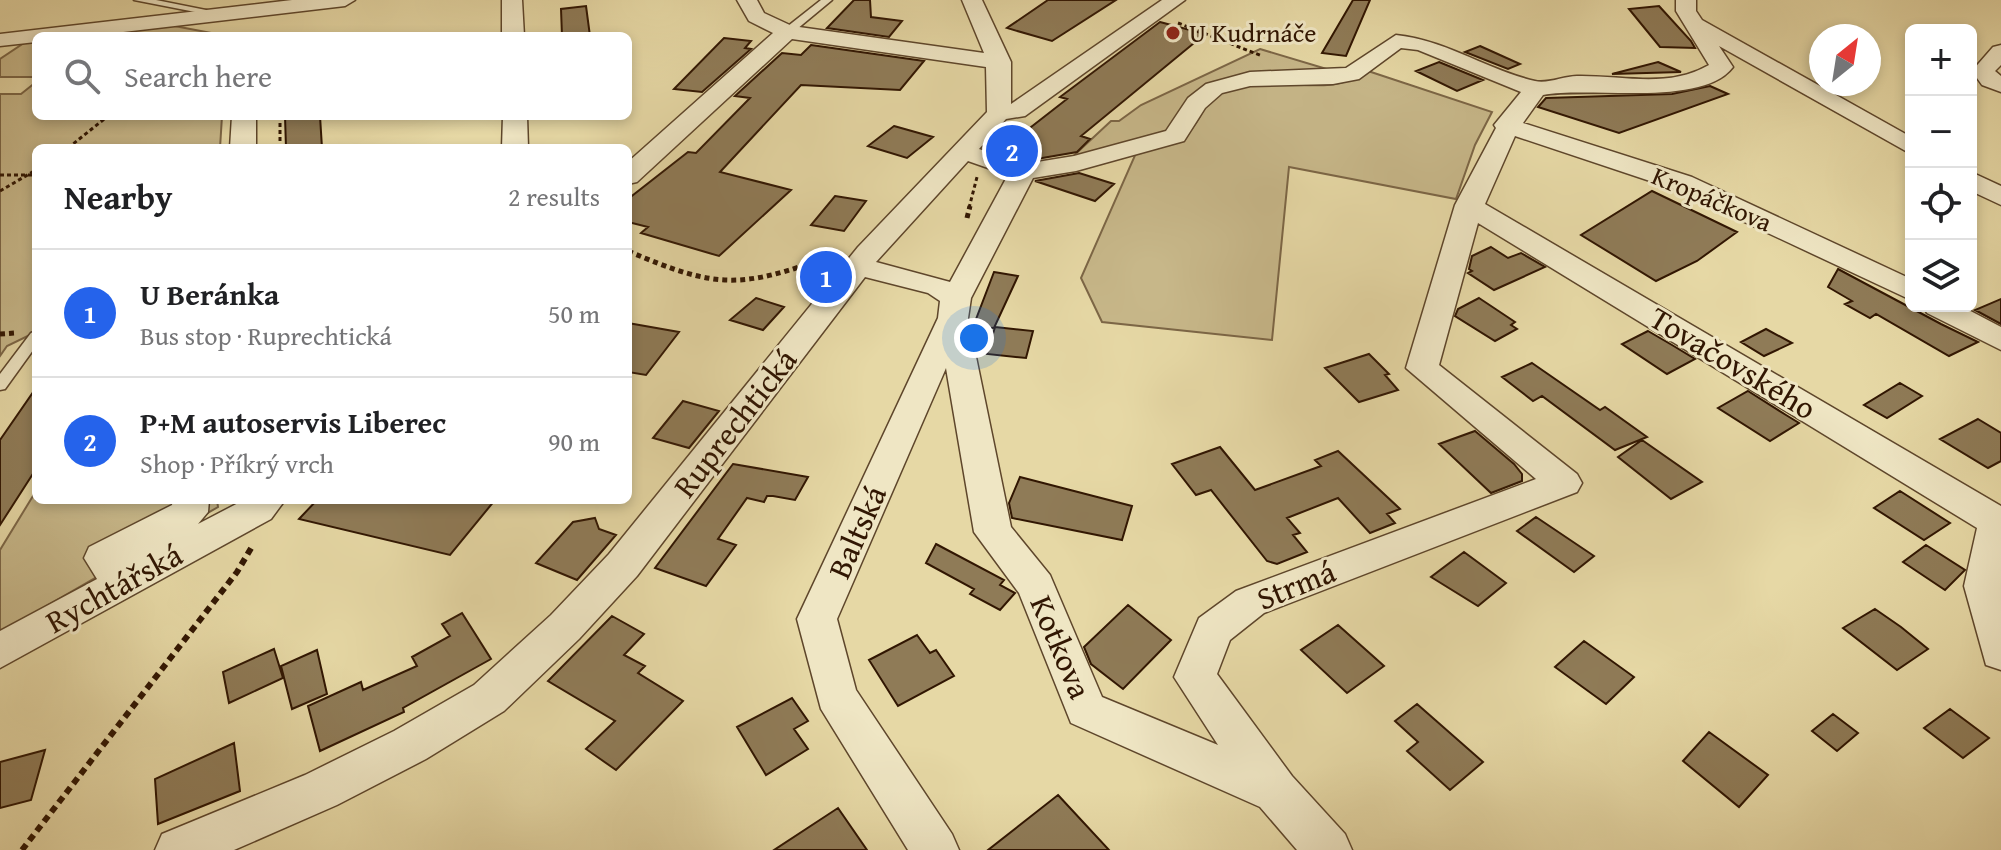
<!DOCTYPE html>
<meta charset="utf-8">
<style>
:root{--surface:#fff;--page:#f2f2f2;--text:#202124;--muted:#757577;--line:#e0e0e0;--accent:#2563eb}
body{margin:0;font-family:"Gentium Book Plus",serif;background:var(--page);color:var(--text)}
.controls{position:absolute;right:24px;top:24px;display:grid;overflow:hidden;border-radius:12px;box-shadow:0 4px 12px #0003}
.controls button{width:72px;height:72px;display:grid;place-items:center;padding:0;border:0;border-bottom:2px solid var(--line);background:var(--surface);color:var(--text);font:40px sans-serif}
.compass{position:absolute;left:1809px;top:24px;width:72px;height:72px;border-radius:50%;background:var(--surface);box-shadow:0 4px 12px #0003;rotate:30deg}
.you{position:absolute;left:974px;top:338px;width:28px;height:28px;margin:-20px;border:6px solid #fff;border-radius:50%;background:#1a73e8;box-shadow:0 0 0 12px #1a73e833}
.badge{display:grid;place-items:center;width:52px;height:52px;border-radius:50%;background:var(--accent);color:#fff;font-size:26px;font-weight:700}
.pin{position:absolute;translate:-50% -50%;border:4px solid #fff;box-shadow:0 2px 8px #0006}
.list{margin:0;padding:0;list-style:none}
h2{display:flex;justify-content:space-between;align-items:center;height:104px;margin:0;padding:0 32px;font-size:34px}
h2 small{font-size:26px;font-weight:400;color:var(--muted)}
.list li{display:grid;grid-template-columns:52px 1fr auto;gap:24px;align-items:center;box-sizing:border-box;height:128px;padding:0 32px;border-top:2px solid var(--line)}
.list b{display:block;font-size:30px;white-space:nowrap}
.list p{margin:0;font-size:26px;white-space:nowrap;color:var(--muted)}
.list em{font-size:26px;font-style:normal;color:var(--muted)}
.icon{flex:none;width:44px;height:44px;fill:none;stroke:currentColor;stroke-width:2;stroke-linecap:round;stroke-linejoin:round}
.map{position:relative;flex:none;width:2001px;height:850px;overflow:hidden}
.search{position:absolute;background:var(--surface);box-shadow:0 4px 12px #0003;left:32px;top:32px;width:600px;height:88px;display:flex;align-items:center;gap:20px;box-sizing:border-box;padding:0 28px;border-radius:12px;color:var(--muted);font-size:30px}
.panel{position:absolute;background:var(--surface);box-shadow:0 4px 12px #0003;left:32px;top:144px;width:600px;height:360px;border-radius:12px}
.map>svg:first-child{display:block}
.green{fill:#c7b789;stroke:#7c6646;stroke-width:2}
.building{fill:#8f7b57;stroke:#311602;stroke-width:2}
.lines{fill:none;stroke-linecap:round;stroke-linejoin:round}
.service-casing{stroke:#5e462b;stroke-width:3}
.minor-casing{stroke:#5e462b;stroke-width:3}
.path-far2{stroke:#311602;stroke-width:3;stroke-dasharray:4 3;stroke-linecap:butt}
.path-far1{stroke:#311602;stroke-width:5;stroke-dasharray:5 4;stroke-linecap:butt}
.path{stroke:#311602;stroke-width:6;stroke-dasharray:7 5;stroke-linecap:butt}
.service{fill:#efe6c4;fill-rule:evenodd}
.minor{fill:#efe6c4;fill-rule:evenodd}
.poi-dot{fill:#8f2418;stroke:#efe6c4;stroke-width:3}
.labels{text-anchor:middle;stroke-width:6;stroke-linejoin:round;paint-order:stroke}
.far-poi-label{font-size:26px;fill:#311602;stroke:#efe6c4;text-anchor:start}
.far-street-label{font-size:26px;fill:#311602;stroke:#efe6c4}
.street-label{font-size:32px;fill:#311602;stroke:#efe6c4}
</style>
<div class="map">
<svg width="2001" height="850" viewBox="0 0 2001 850">
<rect width="100%" height="100%" fill="#e6d8a5"/>
<filter id="stains"><feTurbulence type="fractalNoise" baseFrequency=".0025" numOctaves="4"/><feColorMatrix values="0 0 0 0 .2 0 0 0 0 .09 0 0 0 0 .02 0 0 0 .5 -.17"/></filter>
<radialGradient id="worn" r=".72"><stop offset=".6" stop-color="#630" stop-opacity="0"/><stop offset="1" stop-color="#630" stop-opacity=".3"/></radialGradient>
<path class="green" d="M164 24 227 36H59Z
M30 39H36V77H0V59Z
M1260 49 1340 73 1226 81 1176 128 1161 137 1068 161 1111 121H1119L1141 105Z
M1368 71 1492 112 1475 145 1456 199 1289 167 1272 340 1102 322 1081 278 1136 153C1156 147 1184 142 1196 123 1207 107 1205 97 1229 89 1275 72 1325 101 1368 71Z
M36 82V116H222L220 148H36V332L7 346 0 356V94H21Z
M36 491V500H217L218 507 0 633V550Z"/>
<path class="building" d="M854 0H870L871 17 902 21 889 37 827 28Z
M1048 0H1116L1052 41 1007 28Z
M1353 0H1370L1346 56 1322 53Z
M586 6 590 36H562L561 9Z
M1659 6 1691 41 1695 48 1660 47 1629 9Z
M1160 22 1205 34 1081 136 1090 139 1077 152 1025 161 999 152 1067 99 1060 97Z
M724 38 751 41 745 48 751 49 702 92 674 89Z
M811 45 924 61 900 90 801 85 720 172 791 190 719 256 641 233 648 227 628 222V199L688 152 696 153 750 98 735 96 782 53 801 55Z
M1480 46 1520 64 1508 69 1465 52Z
M1439 62 1483 80 1457 91 1416 71Z
M1658 62 1681 72 1612 74Z
M1710 86 1728 94 1619 133 1538 107 1546 98 1672 94Z
M285 116H320L322 148H286Z
M894 126 933 137 907 158 868 146Z
M1079 173 1114 184 1095 201 1035 181Z
M1652 191 1737 232 1697 261 1656 281 1581 235Z
M835 196 866 201 844 231 811 225Z
M1491 247 1508 258 1521 253 1545 267 1494 290 1468 273 1472 271 1469 269 1472 256Z
M1838 269 1941 324 1978 342 1949 356 1876 314 1870 318 1845 304 1852 301 1828 287Z
M994 272 1018 276 994 328 973 327Z
M756 298 784 307 763 330 730 320Z
M1479 298 1515 322 1511 325 1517 329 1495 341 1455 316 1458 309Z
M2001 299V324L1975 310Z
M628 323 679 332 646 375 628 372Z
M995 327 1033 331 1026 358 987 354Z
M1766 329 1792 343 1764 356 1741 342Z
M1648 331 1672 345 1695 359 1667 374 1622 344Z
M1369 354 1389 374 1385 375 1398 390 1359 402 1325 368Z
M1532 363 1600 410 1605 407 1647 437 1615 450 1542 396 1533 401 1502 377Z
M1900 383 1922 396 1887 418 1864 405Z
M36 388V469L0 525V440Z
M1748 391 1786 415 1799 423 1770 441 1718 408Z
M683 401 719 411 689 448 653 438Z
M1978 419 2001 433V461L1988 468 1940 439Z
M1475 431 1514 464 1522 474V481L1491 493 1439 444Z
M1642 440 1702 482 1671 499 1618 457Z
M1220 447 1255 490 1321 466 1315 460 1338 451 1400 509 1387 514 1395 523 1370 533 1338 498 1287 518 1300 533 1293 535 1307 552 1277 564 1267 561 1211 490 1196 495 1172 464Z
M733 464 808 477 795 500 773 496H767L764 502 747 498 718 539 736 545 706 586 655 568Z
M1020 477 1132 506 1122 540 1012 518 1009 503Z
M1900 491 1950 523 1924 540 1874 508Z
M317 500H495L450 555 299 519Z
M1536 517 1594 556 1574 572 1517 531Z
M595 518 599 529 616 535 577 580 536 563 573 522Z
M936 544 1004 580 1000 585 1015 593 1000 610 970 594 974 589 926 563Z
M1926 545 1965 570 1945 590 1903 562Z
M1464 552 1506 583 1478 606 1431 577Z
M1128 605 1171 640 1123 689 1091 664 1084 647Z
M1875 609 1901 627 1928 649 1897 670 1843 628Z
M462 613 491 659 403 708 404 712 320 751 308 706 361 682 363 690 417 666 412 657 450 636 442 624Z
M612 616 644 634 624 655 645 666 638 673 683 701 616 770 586 749 615 721 548 681Z
M1338 625 1384 666 1347 693 1301 650Z
M917 635 930 653 936 650 954 676 898 706 869 660Z
M1584 641 1634 677 1606 704 1555 667Z
M274 649 283 678 229 703 223 672Z
M317 650 327 694 292 709 281 666Z
M792 698 808 721 794 729 808 749 766 775 737 727Z
M1417 704 1483 762 1450 790 1407 751 1418 742 1395 721Z
M1950 709 1989 738 1963 758 1924 728Z
M1833 714 1858 733 1837 751 1812 731Z
M1709 732 1768 775 1739 807 1683 761Z
M234 743 240 791 158 824 155 779Z
M45 750 31 800 0 808V762Z
M1058 795 1109 850H988Z
M838 808 867 850H774Z"/>
<g class="lines">
<g class="service-casing">
<path id="service" d="M134 0H156L226 14 221 17Z
M821 0H832L791 34H783V30Z
M36 331V346L5 389 0 390V374L31 333Z"/>
</g>
<g class="minor-casing">
<path id="minor" d="M292 0H355L345 6 89 36H36V42L0 46V34Z
M502 0H522L524 36H502Z
M737 0H757L764 13 792 26 984 53 962 0H982L1011 62V104L1162 0H1185L1025 116 1006 119 979 149 1025 164 1074 156 1166 131 1188 98 1206 84 1250 72 1346 68 1396 35C1446 40 1487 70 1535 81 1548 84 1564 76 1577 76 1623 75 1667 89 1709 65L1676 11V0H1696V11L1702 20 1911 137V154L1719 46 1733 67C1702 108 1591 86 1543 95L1523 123 1692 177 1911 279V300L1674 189 1515 136 1485 204 2001 506V670L1986 665 1964 586 1977 528 1478 223 1439 365 1577 474 1582 483 1577 492 1264 613 1230 640 1217 674 1292 776 1345 834 1352 850H1297L1260 807 1071 723 1019 593 974 532 946 368 837 619 856 690 952 834 959 850H908L821 709 797 619 938 318 940 301 928 293 865 277 637 576 579 639 504 711 426 759 337 805 234 850H155L162 834 305 775 394 731 474 685 551 615 609 554 858 247 987 112 986 67 792 39 637 182 628 184V162L773 33 749 21ZM1401 48 1418 50 1521 92 1494 125 1496 128 1455 205 1406 368 1536 479 1236 591 1199 618 1174 677 1218 745 1102 697 1050 575 1011 527 968 318 971 298 1033 178 1076 171 1184 141 1205 108 1222 93 1250 86 1333 84 1359 79ZM968 161 1008 175 950 282 876 262Z
M2001 45V65L1995 71 2001 76V92L1982 85 1972 71 1993 47Z
M232 116H256V148H230Z
M503 116H527L528 148H502Z
M1971 172 2001 186V205L1971 191Z
M1923 306H1961L2001 327V350L1927 313Z
M173 500H209L208 512 198 524 244 500H285L271 519 0 668V631L97 579 84 558 89 547 172 505Z"/>
</g>
<path class="path-far2" d="M1178 23 1262 56
M280 116V148
M68 148 108 116
M0 175H36
M0 191 36 170
M969 208 977 177"/>
<path class="path-far1" d="M967 218 970 206
M628 251C717 289 740 289 831 256
M0 334 15 333"/>
<path class="path" d="M22 850 237 572 253 545"/>
<use href="#service" class="service"/>
<use href="#minor" class="minor"/>
</g>
<circle class="poi-dot" cx="1173" cy="33" r="8"/>
<g class="labels">
<g class="far-poi-label">
<text x="1189" y="42">U Kudrnáče</text>
</g>
<g class="far-street-label">
<text transform="translate(1712 199) rotate(23)" y="9">Kropáčkova</text>
</g>
<g class="street-label">
<text transform="translate(1733 363) rotate(31)" y="11">Tovačovského</text>
<text transform="translate(735 423) rotate(-52)" y="11">Ruprechtická</text>
<text transform="translate(857 532) rotate(-66)" y="11">Baltská</text>
<text transform="translate(1296 585) rotate(-22)" y="11">Strmá</text>
<text transform="translate(114 588) rotate(-29)" y="11">Rychtářská</text>
<text transform="translate(1061 647) rotate(67)" y="11">Kotkova</text>
</g>
</g>
<rect width="100%" height="100%" filter="url(#stains)"/>
<rect width="100%" height="100%" fill="url(#worn)"/>
</svg>
<div class="controls">
<button>+</button>
<button>−</button>
<button><svg class="icon" aria-label="locate" viewBox="0 0 24 24"><circle cx="12" cy="12" r="6"/><path d="M12 2v4M12 18v4M2 12h4M18 12h4"/></svg></button>
<button><svg class="icon" aria-label="layers" viewBox="0 0 24 24"><path d="M12 4l9 5-9 5-9-5zM3 14l9 5 9-5"/></svg></button>
</div>
<svg class="compass" viewBox="-18 -18 36 36"><path d="M0-13l5 13h-10z" fill="#e53935"/><path d="M0 13l5-13h-10z" fill="#757577"/></svg>
<div class="you"></div>
<div class="pin badge" style="left:826px;top:277px">1</div>
<div class="pin badge" style="left:1012px;top:151px">2</div>
<div class="search"><svg class="icon" aria-label="search" viewBox="0 0 24 24"><circle cx="10" cy="10" r="6"/><path d="M15 15l6 6"/></svg>Search here</div>
<section class="panel">
<h2>Nearby<small>2 results</small></h2>
<ul class="list">
<li><span class="badge">1</span><div><b>U Beránka</b><p>Bus stop · Ruprechtická</p></div><em>50 m</em></li>
<li><span class="badge">2</span><div><b>P+M autoservis Liberec</b><p>Shop · Příkrý vrch</p></div><em>90 m</em></li>
</ul>
</section>
</div>
